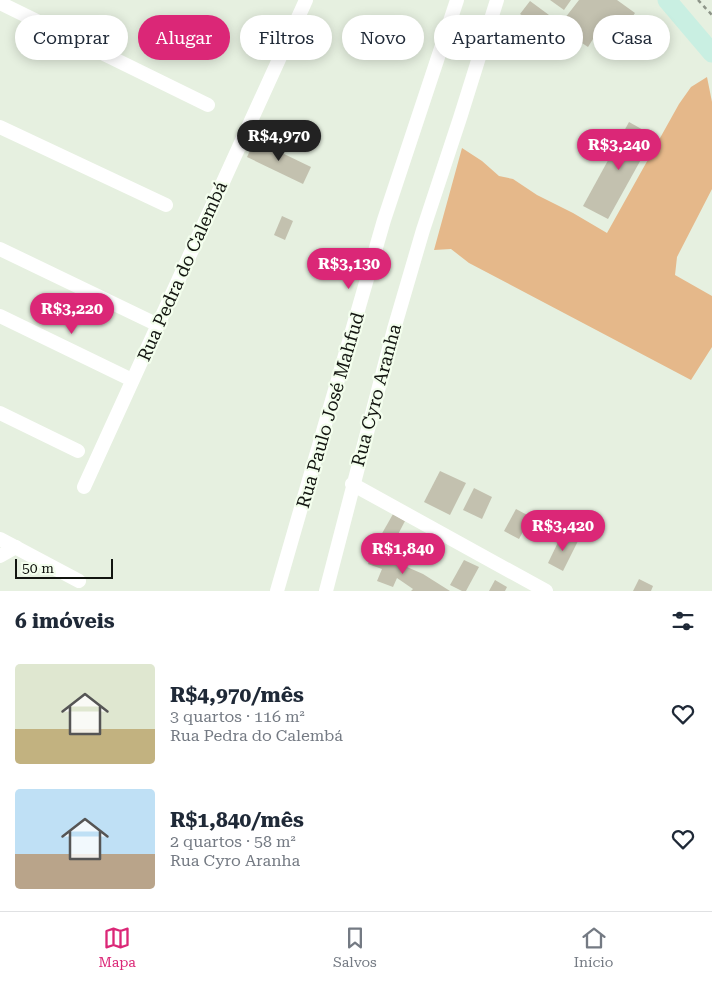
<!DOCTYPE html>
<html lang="pt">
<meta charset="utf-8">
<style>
body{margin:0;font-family:"Roboto Serif",serif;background:#f6f6f7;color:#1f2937;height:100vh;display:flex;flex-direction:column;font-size:19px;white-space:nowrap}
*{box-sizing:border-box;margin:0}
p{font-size:16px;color:#747a83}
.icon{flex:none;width:28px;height:28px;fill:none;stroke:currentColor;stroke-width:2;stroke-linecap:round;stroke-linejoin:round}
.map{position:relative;height:591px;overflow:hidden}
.drawer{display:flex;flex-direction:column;background:#fff;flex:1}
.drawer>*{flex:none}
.top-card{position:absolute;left:15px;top:15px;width:682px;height:45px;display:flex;gap:10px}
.scale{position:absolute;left:15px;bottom:12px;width:98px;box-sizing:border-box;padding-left:5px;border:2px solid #121510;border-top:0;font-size:14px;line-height:18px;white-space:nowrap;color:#121510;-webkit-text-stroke:4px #f3feed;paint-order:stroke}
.price{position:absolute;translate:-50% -42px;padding:0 11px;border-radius:18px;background:#db2777;color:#fff;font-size:16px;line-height:32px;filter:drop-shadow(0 1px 2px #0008)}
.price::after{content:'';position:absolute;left:50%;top:30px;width:15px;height:11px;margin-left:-8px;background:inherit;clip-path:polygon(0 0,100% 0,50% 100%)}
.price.active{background:#222;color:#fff}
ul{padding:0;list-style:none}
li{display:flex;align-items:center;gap:15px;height:125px;padding:0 15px}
li span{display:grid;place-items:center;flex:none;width:140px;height:100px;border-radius:5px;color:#555}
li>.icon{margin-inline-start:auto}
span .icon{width:60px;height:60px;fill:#fffc;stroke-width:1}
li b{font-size:21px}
h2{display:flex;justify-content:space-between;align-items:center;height:60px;padding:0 15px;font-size:21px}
.pill{padding:0 18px;border-radius:22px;background:#fff;box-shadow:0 2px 12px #0003;font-size:18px;line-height:45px}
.pill.active{background:#db2777;color:#fff}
.dock{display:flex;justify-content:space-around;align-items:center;height:70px;border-top:1px solid #e0e1e3;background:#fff;font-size:14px;color:#747a83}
.dock a{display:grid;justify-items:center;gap:2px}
.dock .active{color:#db2777}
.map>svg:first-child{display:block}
.green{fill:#e5b88a}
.building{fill:#c3c1af}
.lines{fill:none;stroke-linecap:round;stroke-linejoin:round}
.path{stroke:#8d9488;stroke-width:2.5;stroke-dasharray:4 4;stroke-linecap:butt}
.street{stroke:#fff;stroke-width:14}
.secondary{stroke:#c9efe2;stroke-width:19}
.labels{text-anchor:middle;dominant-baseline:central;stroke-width:4.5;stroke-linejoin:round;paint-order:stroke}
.street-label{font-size:18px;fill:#121510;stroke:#f3feed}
</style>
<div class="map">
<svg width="712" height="591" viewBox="0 0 712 591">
<rect width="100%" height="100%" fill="#e6f0e0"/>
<polygon class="green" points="707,77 712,102 712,189 677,257 675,275 712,296 712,347 691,380 469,263 451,249 434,250 462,148 482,161 499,176 513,179 537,195 573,213 607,233 679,104 691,87"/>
<g class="building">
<polygon points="550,0 571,0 564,10"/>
<polygon points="579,0 617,0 635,13 614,42 598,31 588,47 558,27"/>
<polygon points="530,1 549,15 522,52 512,44 530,20 520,14"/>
<polygon points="629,122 654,136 608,219 583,206"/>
<polygon points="255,140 311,167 303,184 247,157"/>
<polygon points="282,216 293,221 285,240 274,235"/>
<polygon points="440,471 466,483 450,515 424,502"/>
<polygon points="474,488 492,497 482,519 463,510"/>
<polygon points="516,509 531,517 519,539 504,531"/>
<polygon points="393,514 405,521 393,544 380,537"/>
<polygon points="420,534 434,541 423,563 409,556"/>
<polygon points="562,534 578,541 563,571 548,563"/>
<polygon points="373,552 423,574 450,591 411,591 413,589 397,578 393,587 377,581 382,569 368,564"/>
<polygon points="464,560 479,567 466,591 462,591 450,585"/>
<polygon points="639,579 653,586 651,591 633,591"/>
<polygon points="495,580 507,587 505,591 489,591"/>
</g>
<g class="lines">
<polyline class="path" points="698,0 712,15"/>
<g class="street">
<polyline points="0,3 208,105"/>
<polyline points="0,127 166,205"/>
<polyline points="0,249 158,325"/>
<polyline points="0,316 132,380"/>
<polyline points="0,413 78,451"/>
<polyline points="352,484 546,591"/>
<polyline points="84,487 306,0"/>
<polyline points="0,539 79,581"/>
<polyline points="0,556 16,547"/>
<polyline points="277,591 384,220 457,0"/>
<polyline points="326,591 394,329 423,230 460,118 497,0"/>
</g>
<polyline class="secondary" points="667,0 712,53"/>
</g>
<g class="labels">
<g class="street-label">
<text transform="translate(182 271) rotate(-66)">Rua Pedra do Calembá</text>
<text transform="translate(376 395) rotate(-75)">Rua Cyro Aranha</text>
<text transform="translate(330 410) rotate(-74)">Rua Paulo José Mahfud</text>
</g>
</g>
</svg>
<div class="scale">50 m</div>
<b class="price active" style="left:279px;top:162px">R$4,970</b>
<b class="price" style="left:619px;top:171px">R$3,240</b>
<b class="price" style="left:349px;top:290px">R$3,130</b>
<b class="price" style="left:72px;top:335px">R$3,220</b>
<b class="price" style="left:563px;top:552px">R$3,420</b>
<b class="price" style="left:403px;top:575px">R$1,840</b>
<div class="top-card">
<a class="pill">Comprar</a>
<a class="pill active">Alugar</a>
<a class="pill">Filtros</a>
<a class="pill">Novo</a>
<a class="pill">Apartamento</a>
<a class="pill">Casa</a>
</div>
</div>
<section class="drawer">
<h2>6 imóveis<svg class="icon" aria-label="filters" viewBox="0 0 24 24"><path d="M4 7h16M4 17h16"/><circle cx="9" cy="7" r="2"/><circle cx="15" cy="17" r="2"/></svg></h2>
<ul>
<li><span style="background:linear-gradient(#dfe7d0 65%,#c2b280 0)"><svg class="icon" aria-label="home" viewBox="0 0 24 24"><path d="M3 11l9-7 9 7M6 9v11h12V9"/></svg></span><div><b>R$4,970/mês</b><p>3 quartos · 116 m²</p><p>Rua Pedra do Calembá</p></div><svg class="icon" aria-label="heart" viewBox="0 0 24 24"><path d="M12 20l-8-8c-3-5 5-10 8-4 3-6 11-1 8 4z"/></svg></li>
<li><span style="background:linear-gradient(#bfe0f5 65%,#b9a48a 0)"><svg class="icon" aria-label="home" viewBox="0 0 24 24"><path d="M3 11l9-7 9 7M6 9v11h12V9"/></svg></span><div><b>R$1,840/mês</b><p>2 quartos · 58 m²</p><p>Rua Cyro Aranha</p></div><svg class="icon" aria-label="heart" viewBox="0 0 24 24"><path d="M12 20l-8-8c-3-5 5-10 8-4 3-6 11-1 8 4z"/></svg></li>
</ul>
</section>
<nav class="dock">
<a class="active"><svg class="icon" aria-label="map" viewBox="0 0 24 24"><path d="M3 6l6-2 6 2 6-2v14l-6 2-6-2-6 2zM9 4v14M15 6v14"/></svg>Mapa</a>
<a><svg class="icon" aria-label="saved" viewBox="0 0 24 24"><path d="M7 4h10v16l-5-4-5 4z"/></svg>Salvos</a>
<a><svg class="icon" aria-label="home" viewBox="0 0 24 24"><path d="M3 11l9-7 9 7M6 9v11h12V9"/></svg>Início</a>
</nav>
